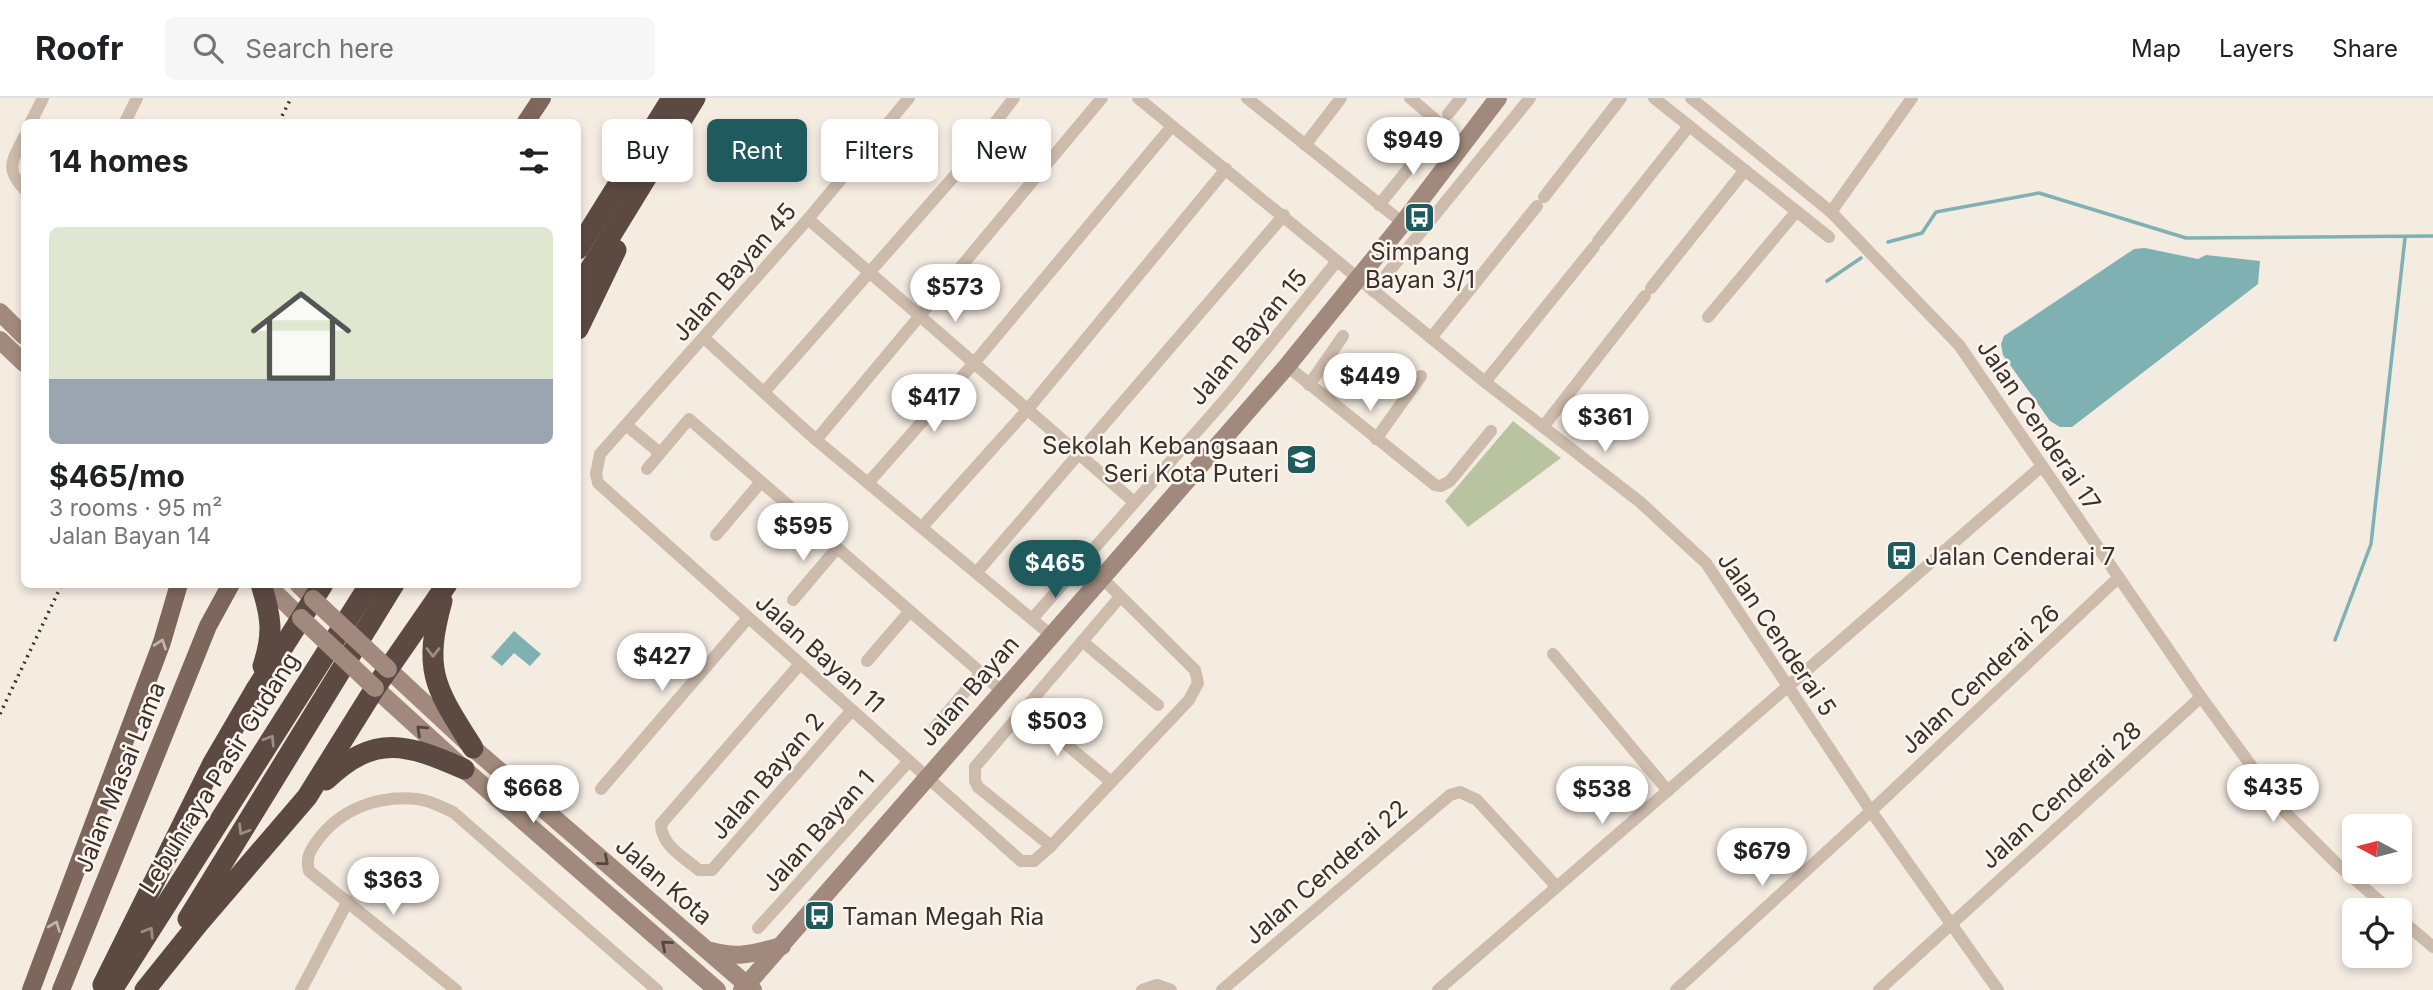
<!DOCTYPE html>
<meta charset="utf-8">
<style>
body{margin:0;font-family:Inter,sans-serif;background:#f6f6f6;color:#202124;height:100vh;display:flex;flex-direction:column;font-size:26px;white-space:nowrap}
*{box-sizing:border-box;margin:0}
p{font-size:23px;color:#757577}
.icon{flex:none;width:38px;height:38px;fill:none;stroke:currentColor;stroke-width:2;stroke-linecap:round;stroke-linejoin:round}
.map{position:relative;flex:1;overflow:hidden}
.sheet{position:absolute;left:21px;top:21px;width:560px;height:469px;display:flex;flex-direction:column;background:#fff;border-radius:10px;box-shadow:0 4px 10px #0003}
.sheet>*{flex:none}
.hud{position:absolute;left:602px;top:21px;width:665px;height:63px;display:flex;gap:14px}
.needle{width:46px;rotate:277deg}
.controls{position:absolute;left:2342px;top:716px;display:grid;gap:14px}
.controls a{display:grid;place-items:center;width:70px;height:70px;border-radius:10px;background:#fff;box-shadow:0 4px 10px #0003;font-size:35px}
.price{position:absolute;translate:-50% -60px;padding:0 16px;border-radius:24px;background:#fff;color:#222;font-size:23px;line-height:46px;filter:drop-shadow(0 2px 4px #0008)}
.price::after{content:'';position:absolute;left:50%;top:42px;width:21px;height:16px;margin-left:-10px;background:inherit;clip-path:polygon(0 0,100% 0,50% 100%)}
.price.on{background:#1f5a5e;color:#fff}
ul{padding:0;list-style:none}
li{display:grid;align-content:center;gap:14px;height:371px;padding:0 28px}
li+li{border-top:2px solid #e0e0e0}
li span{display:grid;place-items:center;height:217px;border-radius:10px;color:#555}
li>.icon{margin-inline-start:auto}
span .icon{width:126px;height:126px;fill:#fffc;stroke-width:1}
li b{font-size:30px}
h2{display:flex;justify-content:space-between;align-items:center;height:84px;padding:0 28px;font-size:30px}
.pill{padding:0 24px;border-radius:10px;background:#fff;box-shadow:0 4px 10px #0003;font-size:24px;line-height:63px}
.pill.on{background:#1f5a5e;color:#fff}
header{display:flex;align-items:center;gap:42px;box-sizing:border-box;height:98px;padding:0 35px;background:#fff;border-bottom:2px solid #e0e0e0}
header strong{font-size:33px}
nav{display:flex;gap:38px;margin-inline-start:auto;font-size:24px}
.search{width:490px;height:63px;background:#f6f6f6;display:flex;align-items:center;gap:18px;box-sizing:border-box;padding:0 24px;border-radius:10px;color:#757577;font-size:26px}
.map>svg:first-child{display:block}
.green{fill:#b8c4a0}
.water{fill:#7fb0b2}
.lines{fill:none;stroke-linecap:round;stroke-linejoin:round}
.stream{stroke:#7fb0b2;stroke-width:3.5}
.street{stroke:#cdbbac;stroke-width:12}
.secondary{stroke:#a18a7d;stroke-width:18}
.primary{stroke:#7d675c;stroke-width:18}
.highway{stroke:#5c4a42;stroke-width:21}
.rail{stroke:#3b302b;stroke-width:3.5;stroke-dasharray:2 5;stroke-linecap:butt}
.secondary-bridge{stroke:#a18a7d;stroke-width:18}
.oneway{stroke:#c2b5ac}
.oneway2{stroke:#9c8e87}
.oneway3{stroke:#544640}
.labels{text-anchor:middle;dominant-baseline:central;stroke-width:5;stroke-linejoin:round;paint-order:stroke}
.poi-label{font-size:24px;fill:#3b302b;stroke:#fbf5ee;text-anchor:start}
.street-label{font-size:24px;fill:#3b302b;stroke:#fbf5ee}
</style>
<header>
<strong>Roofr</strong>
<div class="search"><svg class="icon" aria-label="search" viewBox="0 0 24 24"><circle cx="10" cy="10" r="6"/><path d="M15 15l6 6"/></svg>Search here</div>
<nav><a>Map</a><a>Layers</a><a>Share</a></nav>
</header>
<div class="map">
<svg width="2433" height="892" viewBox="0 0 2433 892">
<rect width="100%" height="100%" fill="#f4ebe1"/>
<polygon class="green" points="1513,323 1561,360 1468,429 1445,403"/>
<g class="water">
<polygon points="2145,150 2198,161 2206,157 2260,163 2258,186 2072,329 2060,329 2050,323 2003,257 2001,246 2004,238 2134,151"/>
<polygon points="514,533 541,556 530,568 514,555 502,568 491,559"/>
</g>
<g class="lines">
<g class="stream">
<polyline points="1888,144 1922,135 1936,114 2039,95 2186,140 2433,138"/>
<polyline points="1827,183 1861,160"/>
<polyline points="2335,542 2371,446 2405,140"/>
</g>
<g class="street">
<polyline points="909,0 808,121 600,356 596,376 598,385 1021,763 1034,763 1051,748 1189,602 1198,585 1195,572 1101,479"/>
<polyline points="1138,0 1485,284 1640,404 1706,465 1871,713 1998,892"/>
<polyline points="1247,0 1403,125"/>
<polyline points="1654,0 1829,139"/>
<polyline points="1691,0 1831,114 1959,247 2201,599 2285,714 2337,766 2390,812"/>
<polyline points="1448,16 1461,0"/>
<polyline points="31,24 43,0"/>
<polyline points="125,24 137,0"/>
<path d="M24,39C13,62 4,70 24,91"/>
<polyline points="1305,47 1341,0"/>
<polyline points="963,66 1014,0"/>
<polyline points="1544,99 1621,0"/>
<polyline points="1379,107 1443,28 1410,0"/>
<polyline points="1831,114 1912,0"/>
<polyline points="808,121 1134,404"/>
<polyline points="1598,143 1689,28"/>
<polyline points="1651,190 1745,72"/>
<polyline points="1373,193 1530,0"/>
<polyline points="1708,219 1796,114"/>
<polyline points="704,240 816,342 1051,537"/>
<polyline points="1431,240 1537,108"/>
<polyline points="1287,268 1435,387 1441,388 1450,383 1491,333"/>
<polyline points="1485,284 1594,149"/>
<polyline points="1309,287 1343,238"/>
<polyline points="764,294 957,75"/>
<polyline points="626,327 660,355"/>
<polyline points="1543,329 1645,198"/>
<polyline points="1376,341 1421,278"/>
<polyline points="816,342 1102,0"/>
<polyline points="647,371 689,321 1002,593"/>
<polyline points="868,385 974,265 1172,28"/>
<polyline points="922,429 1028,311 1226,71"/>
<polyline points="716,437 761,384"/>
<polyline points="977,474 1284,117"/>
<polyline points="793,502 837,450"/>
<polyline points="1032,521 1229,297 1337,163"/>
<polyline points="1082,543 1158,607"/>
<polyline points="1553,556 1668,693"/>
<polyline points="867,563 910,513"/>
<path d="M800,566L661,726C661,747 683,759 699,772H712L852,612"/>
<polyline points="1024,611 1110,683"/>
<polyline points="935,629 981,575"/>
<polyline points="601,691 748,520"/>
<polyline points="1051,748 978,689 975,683 975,669 1120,499"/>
<polyline points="2399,820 2433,849"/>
<polyline points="758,830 909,663"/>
<polyline points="301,892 348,803"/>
<path d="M456,892L309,773C306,760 309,754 317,743C340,711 378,697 417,701C429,702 442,709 453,714L657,892"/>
<polyline points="1142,892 1157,887 1171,892"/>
<polyline points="1222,892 1450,697 1460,694 1477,702 1556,788"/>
<polyline points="1438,892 2042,368"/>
<polyline points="1676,892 1871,713 2118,480"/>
<polyline points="1879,892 2201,599"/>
</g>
<g class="secondary">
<polyline points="0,214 24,238"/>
<polyline points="0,242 24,265"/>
<polyline points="266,486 301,520"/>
<polyline points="298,486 313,501"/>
<polyline points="388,571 473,650 753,892"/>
<polyline points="375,590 464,671 717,892"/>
<path d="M711,853C739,861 754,855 782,848"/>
<polyline points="742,892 1287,268 1403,125 1498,0"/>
</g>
<g class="primary">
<polyline points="526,24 542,0"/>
<polyline points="31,892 162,544 179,486"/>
<polyline points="61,892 208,528 231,486"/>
</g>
<g class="highway">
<polyline points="578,151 672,0"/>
<polyline points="578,191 695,0"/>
<polyline points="578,231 616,152"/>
<path d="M261,486C271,518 274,535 263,568"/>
<path d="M442,503C422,574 436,591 473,650"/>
<path d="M326,682C375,635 407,646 464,671"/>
<polyline points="188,821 394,486"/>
<polyline points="103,887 213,665 255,593 323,486"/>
<polyline points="112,892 370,486"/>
<polyline points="145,892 198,826 307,699 375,590 447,486"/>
</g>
<g class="rail">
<polyline points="279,24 291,0"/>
<polyline points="0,616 62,486"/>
</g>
<g class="secondary-bridge">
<polyline points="313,501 388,571"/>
<polyline points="301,520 375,590"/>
</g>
</g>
<defs><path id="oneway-chevron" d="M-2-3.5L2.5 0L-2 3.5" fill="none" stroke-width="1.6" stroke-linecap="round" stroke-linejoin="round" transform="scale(1.75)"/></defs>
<g class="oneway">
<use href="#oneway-chevron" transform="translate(161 546) rotate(-71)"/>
<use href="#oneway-chevron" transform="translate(55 828) rotate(-69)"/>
</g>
<g class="oneway2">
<use href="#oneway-chevron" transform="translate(433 554) rotate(90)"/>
<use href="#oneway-chevron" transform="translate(270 642) rotate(-58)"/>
<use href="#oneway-chevron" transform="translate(243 732) rotate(122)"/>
<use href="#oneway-chevron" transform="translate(149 834) rotate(-58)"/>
</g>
<g class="oneway3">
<use href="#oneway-chevron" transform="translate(421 632) rotate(-137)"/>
<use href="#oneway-chevron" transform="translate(604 763) rotate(41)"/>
<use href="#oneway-chevron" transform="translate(666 847) rotate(-139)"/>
</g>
<defs>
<symbol id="bus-square" viewBox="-11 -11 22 22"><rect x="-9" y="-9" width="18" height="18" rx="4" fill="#1f5a5e" stroke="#fbf5ee"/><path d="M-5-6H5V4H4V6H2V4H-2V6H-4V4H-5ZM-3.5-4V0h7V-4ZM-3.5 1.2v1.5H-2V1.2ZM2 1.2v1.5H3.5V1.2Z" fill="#fff"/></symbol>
<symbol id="school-square" viewBox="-11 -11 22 22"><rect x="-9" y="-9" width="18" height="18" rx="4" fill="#1f5a5e" stroke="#fbf5ee"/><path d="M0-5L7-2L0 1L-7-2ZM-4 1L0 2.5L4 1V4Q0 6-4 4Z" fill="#fff"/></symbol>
</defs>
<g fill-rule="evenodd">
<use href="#bus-square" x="1402" y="102" width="35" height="35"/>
<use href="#school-square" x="1284" y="344" width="35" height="35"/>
<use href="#bus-square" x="1884" y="440" width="35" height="35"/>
<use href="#bus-square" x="802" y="800" width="35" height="35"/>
</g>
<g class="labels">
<g class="poi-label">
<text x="1420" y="153" text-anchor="middle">Simpang<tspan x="1420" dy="28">Bayan 3/1</tspan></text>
<text x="1279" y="347" text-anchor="end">Sekolah Kebangsaan<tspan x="1279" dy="28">Seri Kota Puteri</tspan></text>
<text x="1925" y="458">Jalan Cenderai 7</text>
<text x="842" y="818">Taman Megah Ria</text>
</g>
<g class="street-label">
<text transform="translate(734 174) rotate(-49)">Jalan Bayan 45</text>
<text transform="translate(1248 239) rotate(-50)">Jalan Bayan 15</text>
<text transform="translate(2039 327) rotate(56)">Jalan Cenderai 17</text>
<text transform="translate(1777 536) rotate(56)">Jalan Cenderai 5</text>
<text transform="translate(820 555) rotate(42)">Jalan Bayan 11</text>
<text transform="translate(1980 581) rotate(-43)">Jalan Cenderai 26</text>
<text transform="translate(969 593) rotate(-49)">Jalan Bayan</text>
<text transform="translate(219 675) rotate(-58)">Lebuhraya Pasir Gudang</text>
<text transform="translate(767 678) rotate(-49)">Jalan Bayan 2</text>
<text transform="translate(120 679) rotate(-68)">Jalan Masai Lama</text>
<text transform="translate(2061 697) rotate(-42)">Jalan Cenderai 28</text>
<text transform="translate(818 733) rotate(-48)">Jalan Bayan 1</text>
<text transform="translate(1326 774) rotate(-41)">Jalan Cenderai 22</text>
<text transform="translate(664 783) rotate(41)">Jalan Kota</text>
</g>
</g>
</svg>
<div class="controls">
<a><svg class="needle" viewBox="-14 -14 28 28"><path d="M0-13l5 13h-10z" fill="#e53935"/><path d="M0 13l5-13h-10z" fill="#757577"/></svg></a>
<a><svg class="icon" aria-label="locate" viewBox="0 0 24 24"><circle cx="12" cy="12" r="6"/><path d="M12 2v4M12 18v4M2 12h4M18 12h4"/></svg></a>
</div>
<b class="price" style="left:1413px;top:79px">$949</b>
<b class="price" style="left:955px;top:226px">$573</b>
<b class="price" style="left:1370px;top:315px">$449</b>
<b class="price" style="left:934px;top:336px">$417</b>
<b class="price" style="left:1605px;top:356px">$361</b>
<b class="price" style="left:803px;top:465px">$595</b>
<b class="price on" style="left:1055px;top:502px">$465</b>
<b class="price" style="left:662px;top:595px">$427</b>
<b class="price" style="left:1057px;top:660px">$503</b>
<b class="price" style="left:2273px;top:726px">$435</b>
<b class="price" style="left:533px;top:727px">$668</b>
<b class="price" style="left:1602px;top:728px">$538</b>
<b class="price" style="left:1762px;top:790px">$679</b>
<b class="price" style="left:393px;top:819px">$363</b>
<div class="hud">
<a class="pill">Buy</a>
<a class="pill on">Rent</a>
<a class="pill">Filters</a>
<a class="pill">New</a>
</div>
<section class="sheet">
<h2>14 homes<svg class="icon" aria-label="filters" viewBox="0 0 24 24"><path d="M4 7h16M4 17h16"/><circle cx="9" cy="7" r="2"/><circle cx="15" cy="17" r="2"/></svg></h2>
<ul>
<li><span style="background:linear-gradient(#dfe7d0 70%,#9aa5b1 0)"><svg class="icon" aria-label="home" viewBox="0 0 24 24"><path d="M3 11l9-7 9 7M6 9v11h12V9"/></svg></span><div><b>$465/mo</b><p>3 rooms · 95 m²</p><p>Jalan Bayan 14</p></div></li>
</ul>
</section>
</div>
